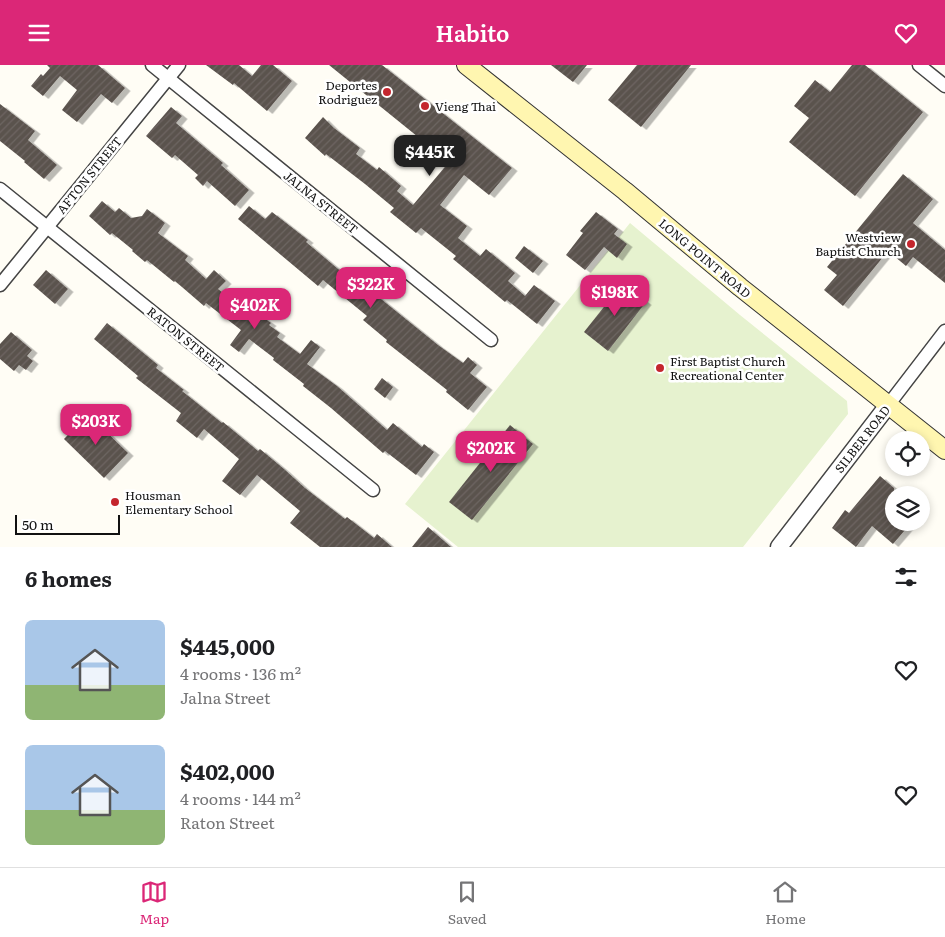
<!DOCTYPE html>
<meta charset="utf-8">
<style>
body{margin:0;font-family:Literata,serif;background:#f2f2f2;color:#202124;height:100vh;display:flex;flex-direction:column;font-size:19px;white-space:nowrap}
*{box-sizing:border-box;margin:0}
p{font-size:16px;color:#757577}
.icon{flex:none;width:28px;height:28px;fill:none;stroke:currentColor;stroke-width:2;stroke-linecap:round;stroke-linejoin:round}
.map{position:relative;height:482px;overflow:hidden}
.side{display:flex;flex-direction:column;background:#fff;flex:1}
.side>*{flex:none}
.controls{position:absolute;left:885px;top:366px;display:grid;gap:10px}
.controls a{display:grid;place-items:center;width:45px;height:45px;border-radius:50%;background:#fff;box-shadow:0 2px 8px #0003;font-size:25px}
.scale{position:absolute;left:15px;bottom:12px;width:105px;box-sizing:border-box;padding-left:5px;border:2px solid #111;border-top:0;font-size:14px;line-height:18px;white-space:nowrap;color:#111;-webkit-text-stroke:4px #fff;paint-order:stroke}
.price{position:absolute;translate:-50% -42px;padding:0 11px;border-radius:10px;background:#db2777;color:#fff;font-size:16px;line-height:32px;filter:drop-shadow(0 1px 2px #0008)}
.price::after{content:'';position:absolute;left:50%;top:30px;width:15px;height:11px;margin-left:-8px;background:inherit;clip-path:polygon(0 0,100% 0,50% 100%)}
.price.selected{background:#222;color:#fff}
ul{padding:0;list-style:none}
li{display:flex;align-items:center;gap:15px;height:125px;padding:0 25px}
li span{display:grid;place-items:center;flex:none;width:140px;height:100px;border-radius:8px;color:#555}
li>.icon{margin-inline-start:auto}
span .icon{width:60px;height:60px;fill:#fffc;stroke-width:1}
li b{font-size:21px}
h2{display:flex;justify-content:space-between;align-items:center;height:60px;padding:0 25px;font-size:21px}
header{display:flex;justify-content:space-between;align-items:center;height:65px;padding:0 25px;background:#db2777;color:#fff;font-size:22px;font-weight:600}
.dock{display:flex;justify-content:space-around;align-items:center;height:70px;border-top:1px solid #e0e0e0;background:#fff;font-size:14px;color:#757577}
.dock a{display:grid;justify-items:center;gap:2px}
.dock .selected{color:#db2777}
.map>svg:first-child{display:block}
.pitch{fill:#e6f2cf}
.building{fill:url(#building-hatch);filter:url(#shadow)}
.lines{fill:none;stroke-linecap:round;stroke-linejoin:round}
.minor-casing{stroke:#444;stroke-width:15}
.tertiary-casing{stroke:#444;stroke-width:19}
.secondary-casing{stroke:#333;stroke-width:20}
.minor{stroke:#fff;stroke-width:12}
.tertiary{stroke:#fff;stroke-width:16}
.secondary{stroke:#fff6b0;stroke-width:18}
.poi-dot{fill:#c4262e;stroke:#fff;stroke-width:2}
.labels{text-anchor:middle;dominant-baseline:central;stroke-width:5;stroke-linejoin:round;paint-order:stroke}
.poi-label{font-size:12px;fill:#111;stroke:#fff;text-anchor:start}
.street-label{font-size:12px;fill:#111;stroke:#fff}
</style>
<header><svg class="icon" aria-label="menu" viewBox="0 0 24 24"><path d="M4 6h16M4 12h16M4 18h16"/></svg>Habito<svg class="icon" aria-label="heart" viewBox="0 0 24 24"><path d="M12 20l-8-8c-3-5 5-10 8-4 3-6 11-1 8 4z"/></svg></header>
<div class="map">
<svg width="945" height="482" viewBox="0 0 945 482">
<defs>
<pattern id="building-hatch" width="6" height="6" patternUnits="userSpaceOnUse" patternTransform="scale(1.25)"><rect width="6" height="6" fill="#5a524d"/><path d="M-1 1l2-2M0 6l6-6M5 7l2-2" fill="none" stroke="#6d6662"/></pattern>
<filter id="shadow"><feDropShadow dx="5.5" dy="3" stdDeviation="0" flood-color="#0004"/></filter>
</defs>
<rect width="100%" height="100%" fill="#fffdf5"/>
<polygon class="pitch" points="630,158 740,250 847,336 848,349 743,482 458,482 405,439"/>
<g class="building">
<polygon points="47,0 98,0 125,23 112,38 101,29 77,57 62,45 77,25 60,11 43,31 31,21 41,9 43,11 50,3"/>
<polygon points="206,0 239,0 252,11 261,0 273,0 292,16 267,46 234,18 233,20"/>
<polygon points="329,0 382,0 512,103 489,130 464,110 440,140 467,161 458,173 480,191 486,184 515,208 508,216 525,231 534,220 555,236 537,259 507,235 505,237 453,194 456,191 421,163 416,168 390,147 394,143 365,119 326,89 325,91 305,73 323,52 334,63 360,83 356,89 377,105 379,102 401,121 397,126 413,140 449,97"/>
<polygon points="551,0 587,0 573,17"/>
<polygon points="637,0 691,0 641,62 608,35"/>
<polygon points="852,0 865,0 923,47 855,131 789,77 809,53 794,41 815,15 830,27"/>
<polygon points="0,39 35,66 28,75 57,100 44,114 24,97 25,96 0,76"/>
<polygon points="171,42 182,51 176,58 223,98 221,100 249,125 235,141 207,116 203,121 195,113 198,110 175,90 172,93 146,71"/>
<polygon points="903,109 933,134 913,158 945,185 945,218 913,192 906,201 888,186 843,241 824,225 837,210 827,202"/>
<polygon points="102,136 115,147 119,143 131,153 142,151 147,144 165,158 158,168 188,191 185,195 206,214 214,205 226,216 218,224 257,254 260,250 271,258 269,260 280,268 277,272 300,289 311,275 320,282 307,299 337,321 387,365 393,358 422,382 424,379 434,387 416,410 385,386 383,388 331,343 303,321 304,319 273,295 274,293 249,274 239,287 230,280 241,265 206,238 204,241 175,216 174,217 147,195 145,197 132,186 133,185 112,168 110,170 89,151"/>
<polygon points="249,141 265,154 272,147 308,175 306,177 344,209 375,231 376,230 438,280 463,298 468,292 477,300 470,308 487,322 468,345 446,327 447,325 386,277 387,275 363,255 367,251 323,215 318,221 238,154"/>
<polygon points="596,147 618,164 614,169 627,179 617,193 604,182 585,205 566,190 583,168 580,166"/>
<polygon points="524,181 543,196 533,208 515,193"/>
<polygon points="46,205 68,224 55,239 33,220"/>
<polygon points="623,218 646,237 608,286 584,267"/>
<polygon points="107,258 158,300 156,303 184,325 182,326 222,358 223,357 258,386 260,384 284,404 305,423 345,454 347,452 374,473 377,469 392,482 320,482 290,458 300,446 257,410 240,430 222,416 239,394 204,364 197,373 176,356 181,348 136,313 138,311 94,274"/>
<polygon points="11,267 32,285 27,291 33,296 26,305 19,300 14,306 0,294 0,279"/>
<polygon points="382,313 393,322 385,333 374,324"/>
<polygon points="88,349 128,388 104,413 64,374"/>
<polygon points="510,360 533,379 472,455 449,437"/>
<polygon points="880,411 894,423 894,458 911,458 893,479 872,461 856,482 832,463 845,445 849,448"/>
<polygon points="428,462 451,482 412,482"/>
</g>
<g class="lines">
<defs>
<g id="minor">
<polyline points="152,0 491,275"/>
<polyline points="919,0 945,21"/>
<polyline points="0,124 373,425"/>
<polyline points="0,220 179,0"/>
<polyline points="889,339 945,266"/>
</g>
<polyline id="tertiary" points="779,482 889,339"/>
<polyline id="secondary" points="466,0 625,126 740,222 945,385"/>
</defs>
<use href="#minor" class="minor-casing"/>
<use href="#tertiary" class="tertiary-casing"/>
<use href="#secondary" class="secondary-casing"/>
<use href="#minor" class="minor"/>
<use href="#tertiary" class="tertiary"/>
<use href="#secondary" class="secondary"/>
</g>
<g class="poi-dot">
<circle cx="387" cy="27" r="5"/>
<circle cx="425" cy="41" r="5"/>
<circle cx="911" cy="179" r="5"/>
<circle cx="660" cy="303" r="5"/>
<circle cx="115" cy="437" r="5"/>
</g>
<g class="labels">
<g class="poi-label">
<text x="377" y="20" text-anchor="end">Deportes<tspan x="377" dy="14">Rodriguez</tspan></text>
<text x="435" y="41">Vieng Thai</text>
<text x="901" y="172" text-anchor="end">Westview<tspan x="901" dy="14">Baptist Church</tspan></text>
<text x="670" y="296">First Baptist Church<tspan x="670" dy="14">Recreational Center</tspan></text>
<text x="125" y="430">Housman<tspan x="125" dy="14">Elementary School</tspan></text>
</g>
<g class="street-label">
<text transform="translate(89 110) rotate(-51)">AFTON STREET</text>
<text transform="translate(321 137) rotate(39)">JALNA STREET</text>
<text transform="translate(705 193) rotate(40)">LONG POINT ROAD</text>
<text transform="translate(186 274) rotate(39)">RATON STREET</text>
<text transform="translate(862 374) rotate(-52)">SILBER ROAD</text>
</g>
</g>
</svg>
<div class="controls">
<a><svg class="icon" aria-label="locate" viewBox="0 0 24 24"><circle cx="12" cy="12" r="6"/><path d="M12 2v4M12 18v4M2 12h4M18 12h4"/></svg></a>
<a><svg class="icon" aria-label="layers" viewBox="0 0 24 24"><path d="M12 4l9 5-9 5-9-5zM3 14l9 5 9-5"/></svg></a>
</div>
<div class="scale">50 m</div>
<b class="price selected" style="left:430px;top:112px">$445K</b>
<b class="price" style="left:371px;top:244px">$322K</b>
<b class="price" style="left:615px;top:252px">$198K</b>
<b class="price" style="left:255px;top:265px">$402K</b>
<b class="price" style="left:96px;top:381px">$203K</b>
<b class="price" style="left:491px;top:408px">$202K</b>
</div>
<section class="side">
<h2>6 homes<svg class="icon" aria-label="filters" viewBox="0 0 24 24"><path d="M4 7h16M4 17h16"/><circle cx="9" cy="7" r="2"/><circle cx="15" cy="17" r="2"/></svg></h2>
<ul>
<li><span style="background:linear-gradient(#a9c7e8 65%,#8fb573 0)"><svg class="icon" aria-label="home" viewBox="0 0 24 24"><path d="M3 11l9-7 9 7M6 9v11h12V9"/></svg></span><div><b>$445,000</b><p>4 rooms · 136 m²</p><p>Jalna Street</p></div><svg class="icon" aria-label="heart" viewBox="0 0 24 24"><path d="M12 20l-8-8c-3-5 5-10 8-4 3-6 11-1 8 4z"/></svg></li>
<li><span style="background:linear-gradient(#a9c7e8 65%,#8fb573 0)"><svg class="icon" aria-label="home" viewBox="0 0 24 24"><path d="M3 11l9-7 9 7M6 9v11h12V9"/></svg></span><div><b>$402,000</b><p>4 rooms · 144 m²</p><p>Raton Street</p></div><svg class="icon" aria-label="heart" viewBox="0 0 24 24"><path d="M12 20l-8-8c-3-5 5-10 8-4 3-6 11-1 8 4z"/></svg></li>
</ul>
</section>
<nav class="dock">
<a class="selected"><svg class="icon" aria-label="map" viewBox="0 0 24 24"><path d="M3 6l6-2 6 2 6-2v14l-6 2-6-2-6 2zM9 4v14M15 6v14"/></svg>Map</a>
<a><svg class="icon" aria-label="saved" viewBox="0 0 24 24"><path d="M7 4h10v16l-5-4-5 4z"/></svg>Saved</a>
<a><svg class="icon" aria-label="home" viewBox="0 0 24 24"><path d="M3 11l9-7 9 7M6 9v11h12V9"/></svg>Home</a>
</nav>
